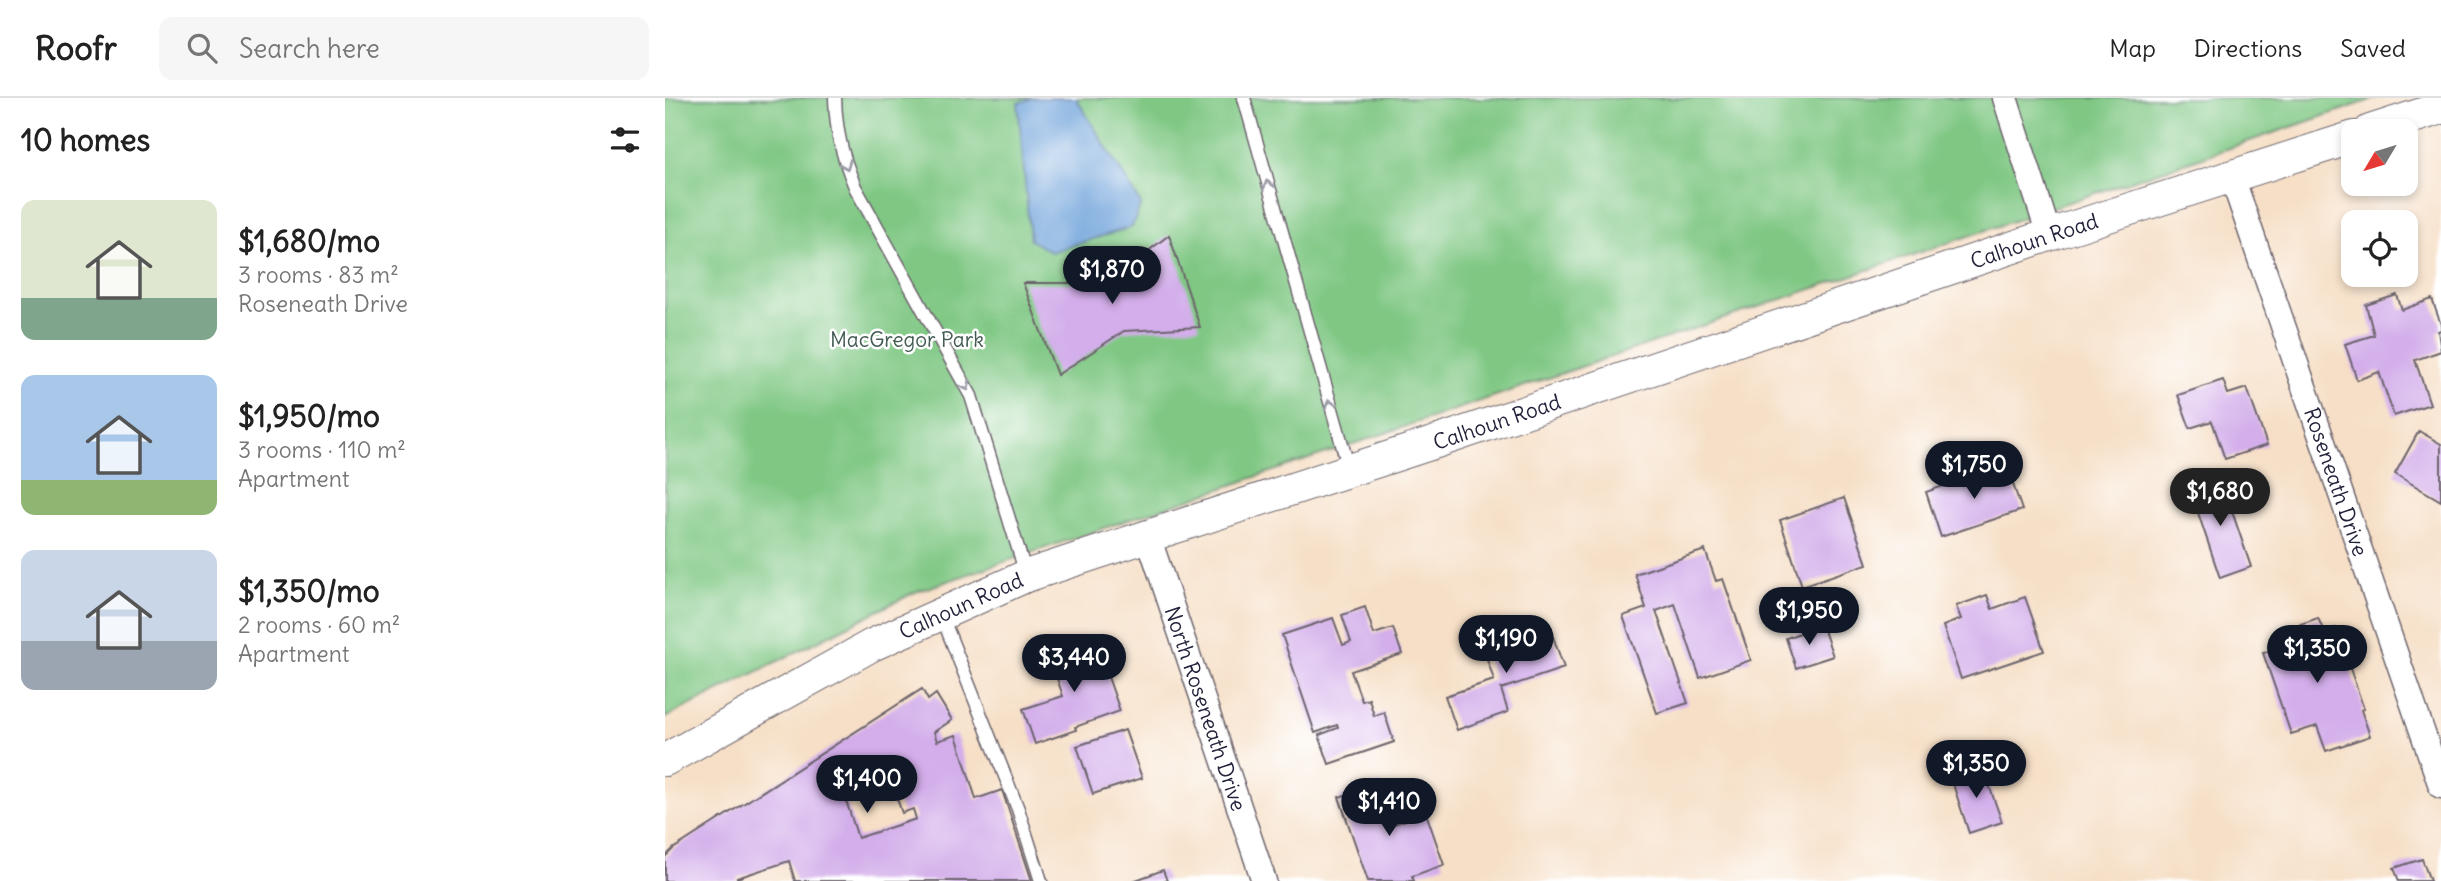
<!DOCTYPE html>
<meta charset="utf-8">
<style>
body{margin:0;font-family:Delius,sans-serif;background:#f6f6f6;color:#222;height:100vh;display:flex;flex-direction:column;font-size:26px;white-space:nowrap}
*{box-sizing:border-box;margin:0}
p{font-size:23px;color:#767676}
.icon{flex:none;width:38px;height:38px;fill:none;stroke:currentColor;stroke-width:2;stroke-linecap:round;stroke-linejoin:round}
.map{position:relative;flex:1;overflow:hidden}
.details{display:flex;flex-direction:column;background:#fff;width:665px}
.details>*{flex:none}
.needle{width:46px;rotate:232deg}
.tools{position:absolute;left:1676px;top:21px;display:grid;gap:14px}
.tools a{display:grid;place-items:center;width:77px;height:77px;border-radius:14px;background:#fff;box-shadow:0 4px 10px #0003;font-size:35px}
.price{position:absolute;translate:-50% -60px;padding:0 16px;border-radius:24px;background:#111827;color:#fff;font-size:23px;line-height:46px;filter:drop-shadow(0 2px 4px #0008)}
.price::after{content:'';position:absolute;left:50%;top:42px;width:21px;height:16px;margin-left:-10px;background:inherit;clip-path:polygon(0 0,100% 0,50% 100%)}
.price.on{background:#222;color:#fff}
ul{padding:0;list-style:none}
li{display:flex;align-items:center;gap:21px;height:175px;padding:0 21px}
li span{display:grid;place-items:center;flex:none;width:196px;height:140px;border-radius:14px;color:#555}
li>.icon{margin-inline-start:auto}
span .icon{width:84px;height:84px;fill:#fffc;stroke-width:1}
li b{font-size:30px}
h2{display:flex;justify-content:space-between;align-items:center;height:84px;padding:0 21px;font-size:30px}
header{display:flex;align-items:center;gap:42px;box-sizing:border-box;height:98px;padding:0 35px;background:#fff;border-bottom:2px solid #e0e0e0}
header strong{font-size:33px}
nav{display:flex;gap:38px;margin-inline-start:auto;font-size:24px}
.search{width:490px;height:63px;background:#f6f6f6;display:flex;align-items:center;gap:18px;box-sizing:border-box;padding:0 24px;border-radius:14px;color:#767676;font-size:26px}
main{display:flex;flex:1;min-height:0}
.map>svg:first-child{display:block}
.green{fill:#7fc783;stroke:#50745f;stroke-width:2}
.water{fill:#6da1d9;stroke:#48628a;stroke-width:2}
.building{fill:#d3aeea;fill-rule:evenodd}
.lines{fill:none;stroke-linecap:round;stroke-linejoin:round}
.service-casing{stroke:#6c646c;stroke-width:15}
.minor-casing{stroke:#6c646c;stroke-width:27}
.tertiary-casing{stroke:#6c646c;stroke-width:34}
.service{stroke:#fff;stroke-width:12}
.minor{stroke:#fff;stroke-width:24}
.tertiary{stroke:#fff;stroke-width:32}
.oneway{stroke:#9c9ca7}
.labels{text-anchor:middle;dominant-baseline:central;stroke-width:5;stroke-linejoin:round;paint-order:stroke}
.street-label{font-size:21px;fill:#22223b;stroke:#fff}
.park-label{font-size:21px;fill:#435c54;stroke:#fff}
</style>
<header>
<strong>Roofr</strong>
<div class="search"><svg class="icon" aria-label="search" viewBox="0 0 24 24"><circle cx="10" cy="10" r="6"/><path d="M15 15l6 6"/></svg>Search here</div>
<nav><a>Map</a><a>Directions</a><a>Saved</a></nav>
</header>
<main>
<section class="details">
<h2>10 homes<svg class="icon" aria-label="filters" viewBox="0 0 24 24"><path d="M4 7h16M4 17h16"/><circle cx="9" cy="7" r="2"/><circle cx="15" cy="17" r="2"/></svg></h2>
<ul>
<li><span style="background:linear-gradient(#dfe7d0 70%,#7fa58c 0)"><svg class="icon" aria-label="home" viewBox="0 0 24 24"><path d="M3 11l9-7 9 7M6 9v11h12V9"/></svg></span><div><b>$1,680/mo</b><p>3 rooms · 83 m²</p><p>Roseneath Drive</p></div></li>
<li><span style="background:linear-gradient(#a9c7e8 75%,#8fb573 0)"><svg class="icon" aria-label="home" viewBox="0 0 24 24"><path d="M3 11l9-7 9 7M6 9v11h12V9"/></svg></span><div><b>$1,950/mo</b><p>3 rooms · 110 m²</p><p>Apartment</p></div></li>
<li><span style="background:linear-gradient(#c9d6e8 65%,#9aa5b1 0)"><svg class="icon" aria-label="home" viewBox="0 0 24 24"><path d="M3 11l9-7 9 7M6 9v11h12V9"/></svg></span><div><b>$1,350/mo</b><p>2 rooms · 60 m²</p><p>Apartment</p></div></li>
</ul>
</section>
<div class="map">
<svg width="1776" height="783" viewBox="0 0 1776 783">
<rect width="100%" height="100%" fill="#fff"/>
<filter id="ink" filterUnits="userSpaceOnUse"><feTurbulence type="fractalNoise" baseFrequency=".0143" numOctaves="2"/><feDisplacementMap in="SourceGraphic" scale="14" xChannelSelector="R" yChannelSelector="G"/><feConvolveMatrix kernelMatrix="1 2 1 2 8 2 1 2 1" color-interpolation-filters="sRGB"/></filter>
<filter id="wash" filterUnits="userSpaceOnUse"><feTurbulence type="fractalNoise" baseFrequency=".00686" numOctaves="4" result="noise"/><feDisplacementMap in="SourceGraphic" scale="28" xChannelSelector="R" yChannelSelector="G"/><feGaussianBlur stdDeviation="1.57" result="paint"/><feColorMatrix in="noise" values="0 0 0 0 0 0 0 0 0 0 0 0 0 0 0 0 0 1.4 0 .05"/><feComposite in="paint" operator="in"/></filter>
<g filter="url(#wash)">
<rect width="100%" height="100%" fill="#f6dfc6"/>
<polygon class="green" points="0,0 1712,0 250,494 0,620"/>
<polygon class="water" points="368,0 411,0 476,106 467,129 386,154 365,142 353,5"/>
<g id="blocks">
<g class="building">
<polygon points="504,137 535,229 459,233 392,277 358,185 442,185"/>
<polygon points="1732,197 1737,212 1767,201 1776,227 1776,232 1773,233 1776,253 1750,262 1765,306 1729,318 1714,274 1692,282 1680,246 1709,237 1701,207"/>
<polygon points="1558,282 1563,296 1582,290 1602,347 1560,361 1547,323 1525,330 1513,297"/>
<polygon points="1754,333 1776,346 1776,403 1730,376"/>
<polygon points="1341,366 1357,412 1276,439 1261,394"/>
<polygon points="1556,381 1586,469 1555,480 1525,391"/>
<polygon points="1179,400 1202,466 1137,488 1115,422"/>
<polygon points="1040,452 1051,483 1058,481 1086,562 1035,580 1010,506 991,513 1023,605 992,615 958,518 981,510 970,476"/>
<polygon points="1322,497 1327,511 1360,499 1379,553 1296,581 1278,528 1296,521 1291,508"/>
<polygon points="700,509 709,536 728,530 737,556 686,573 697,603 704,601 709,618 719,614 729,644 664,666 654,637 673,630 672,627 650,635 617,537 668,520 678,547 686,544 677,517"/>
<polygon points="1653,520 1659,534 1671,530 1699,611 1696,612 1705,638 1661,653 1652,628 1626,636 1598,555 1623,547 1618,532"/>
<polygon points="884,527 899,570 836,591 843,614 792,632 780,598 829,582 818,549"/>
<polygon points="1157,527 1168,558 1131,570 1121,540"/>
<polygon points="430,542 455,613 410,629 411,632 370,646 358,611 398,598 384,557"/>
<path d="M257,591L263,602L271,596L287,622L269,634L272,643L291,637L311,701L337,692L367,783H130L124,763L72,780L73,783H0V759L8,751ZM232,664L236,676L225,680L237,715L248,711L251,721L193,740L179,696Z"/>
<polygon points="460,632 477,680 428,696 412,648"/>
<polygon points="1318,670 1337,724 1304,735 1286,680"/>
<polygon points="715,685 729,726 761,715 779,767 747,778 749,783 703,783 674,699"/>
<polygon points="1757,761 1765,783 1734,783 1729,770"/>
<polygon points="498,772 502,783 468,783"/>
</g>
</g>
</g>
<g filter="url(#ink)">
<use href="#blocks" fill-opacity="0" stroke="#6c646c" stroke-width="2"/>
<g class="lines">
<defs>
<g id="service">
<path d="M170,0C171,35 177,57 190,89L306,298L361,476"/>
<polyline points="579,0 684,371"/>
<polyline points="276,516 353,711 376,783"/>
</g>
<g id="minor">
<polyline points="1340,0 1384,137"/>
<path id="s1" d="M1567,79L1776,688"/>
<path id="s2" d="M483,438L599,783"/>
</g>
<g id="tertiary">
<polyline points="1705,33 1776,10"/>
<path id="s3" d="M0,662L207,547L361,478L774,343L1384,137L1689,39"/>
</g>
</defs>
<use href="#service" class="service-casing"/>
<use href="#minor" class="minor-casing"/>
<use href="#tertiary" class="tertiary-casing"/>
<use href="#service" class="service"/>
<use href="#minor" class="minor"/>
<use href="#tertiary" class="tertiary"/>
</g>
<defs><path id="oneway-chevron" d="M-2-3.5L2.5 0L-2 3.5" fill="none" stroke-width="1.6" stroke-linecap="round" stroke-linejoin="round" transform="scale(1.75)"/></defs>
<g class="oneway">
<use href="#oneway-chevron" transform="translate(181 67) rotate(68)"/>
<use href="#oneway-chevron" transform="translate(603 87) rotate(-106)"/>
<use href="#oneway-chevron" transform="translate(301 288) rotate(62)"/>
<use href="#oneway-chevron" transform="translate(665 306) rotate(-107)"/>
</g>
</g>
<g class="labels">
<g class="street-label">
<text stroke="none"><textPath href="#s3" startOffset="1468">Calhoun Road</textPath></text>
<text stroke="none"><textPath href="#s3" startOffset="901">Calhoun Road</textPath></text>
<text stroke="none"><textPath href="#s1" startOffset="322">Roseneath Drive</textPath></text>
<text stroke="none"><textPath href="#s3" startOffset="334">Calhoun Road</textPath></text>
<text stroke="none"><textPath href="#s2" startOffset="182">North Roseneath Drive</textPath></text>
</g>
<g class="park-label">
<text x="242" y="241">MacGregor Park</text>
</g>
</g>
</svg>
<div class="tools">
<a><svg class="needle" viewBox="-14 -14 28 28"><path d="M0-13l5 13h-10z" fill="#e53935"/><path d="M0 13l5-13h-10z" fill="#767676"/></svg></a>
<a><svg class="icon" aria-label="locate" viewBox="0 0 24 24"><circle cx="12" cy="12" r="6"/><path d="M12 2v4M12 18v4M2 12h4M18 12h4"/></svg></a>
</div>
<b class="price" style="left:447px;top:208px">$1,870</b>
<b class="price" style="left:1309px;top:403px">$1,750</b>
<b class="price on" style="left:1555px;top:430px">$1,680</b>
<b class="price" style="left:1144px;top:549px">$1,950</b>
<b class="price" style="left:841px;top:577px">$1,190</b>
<b class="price" style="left:1652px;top:587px">$1,350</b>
<b class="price" style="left:409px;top:596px">$3,440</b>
<b class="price" style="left:1311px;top:702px">$1,350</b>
<b class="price" style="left:202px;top:717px">$1,400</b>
<b class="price" style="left:724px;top:740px">$1,410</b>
</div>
</main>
